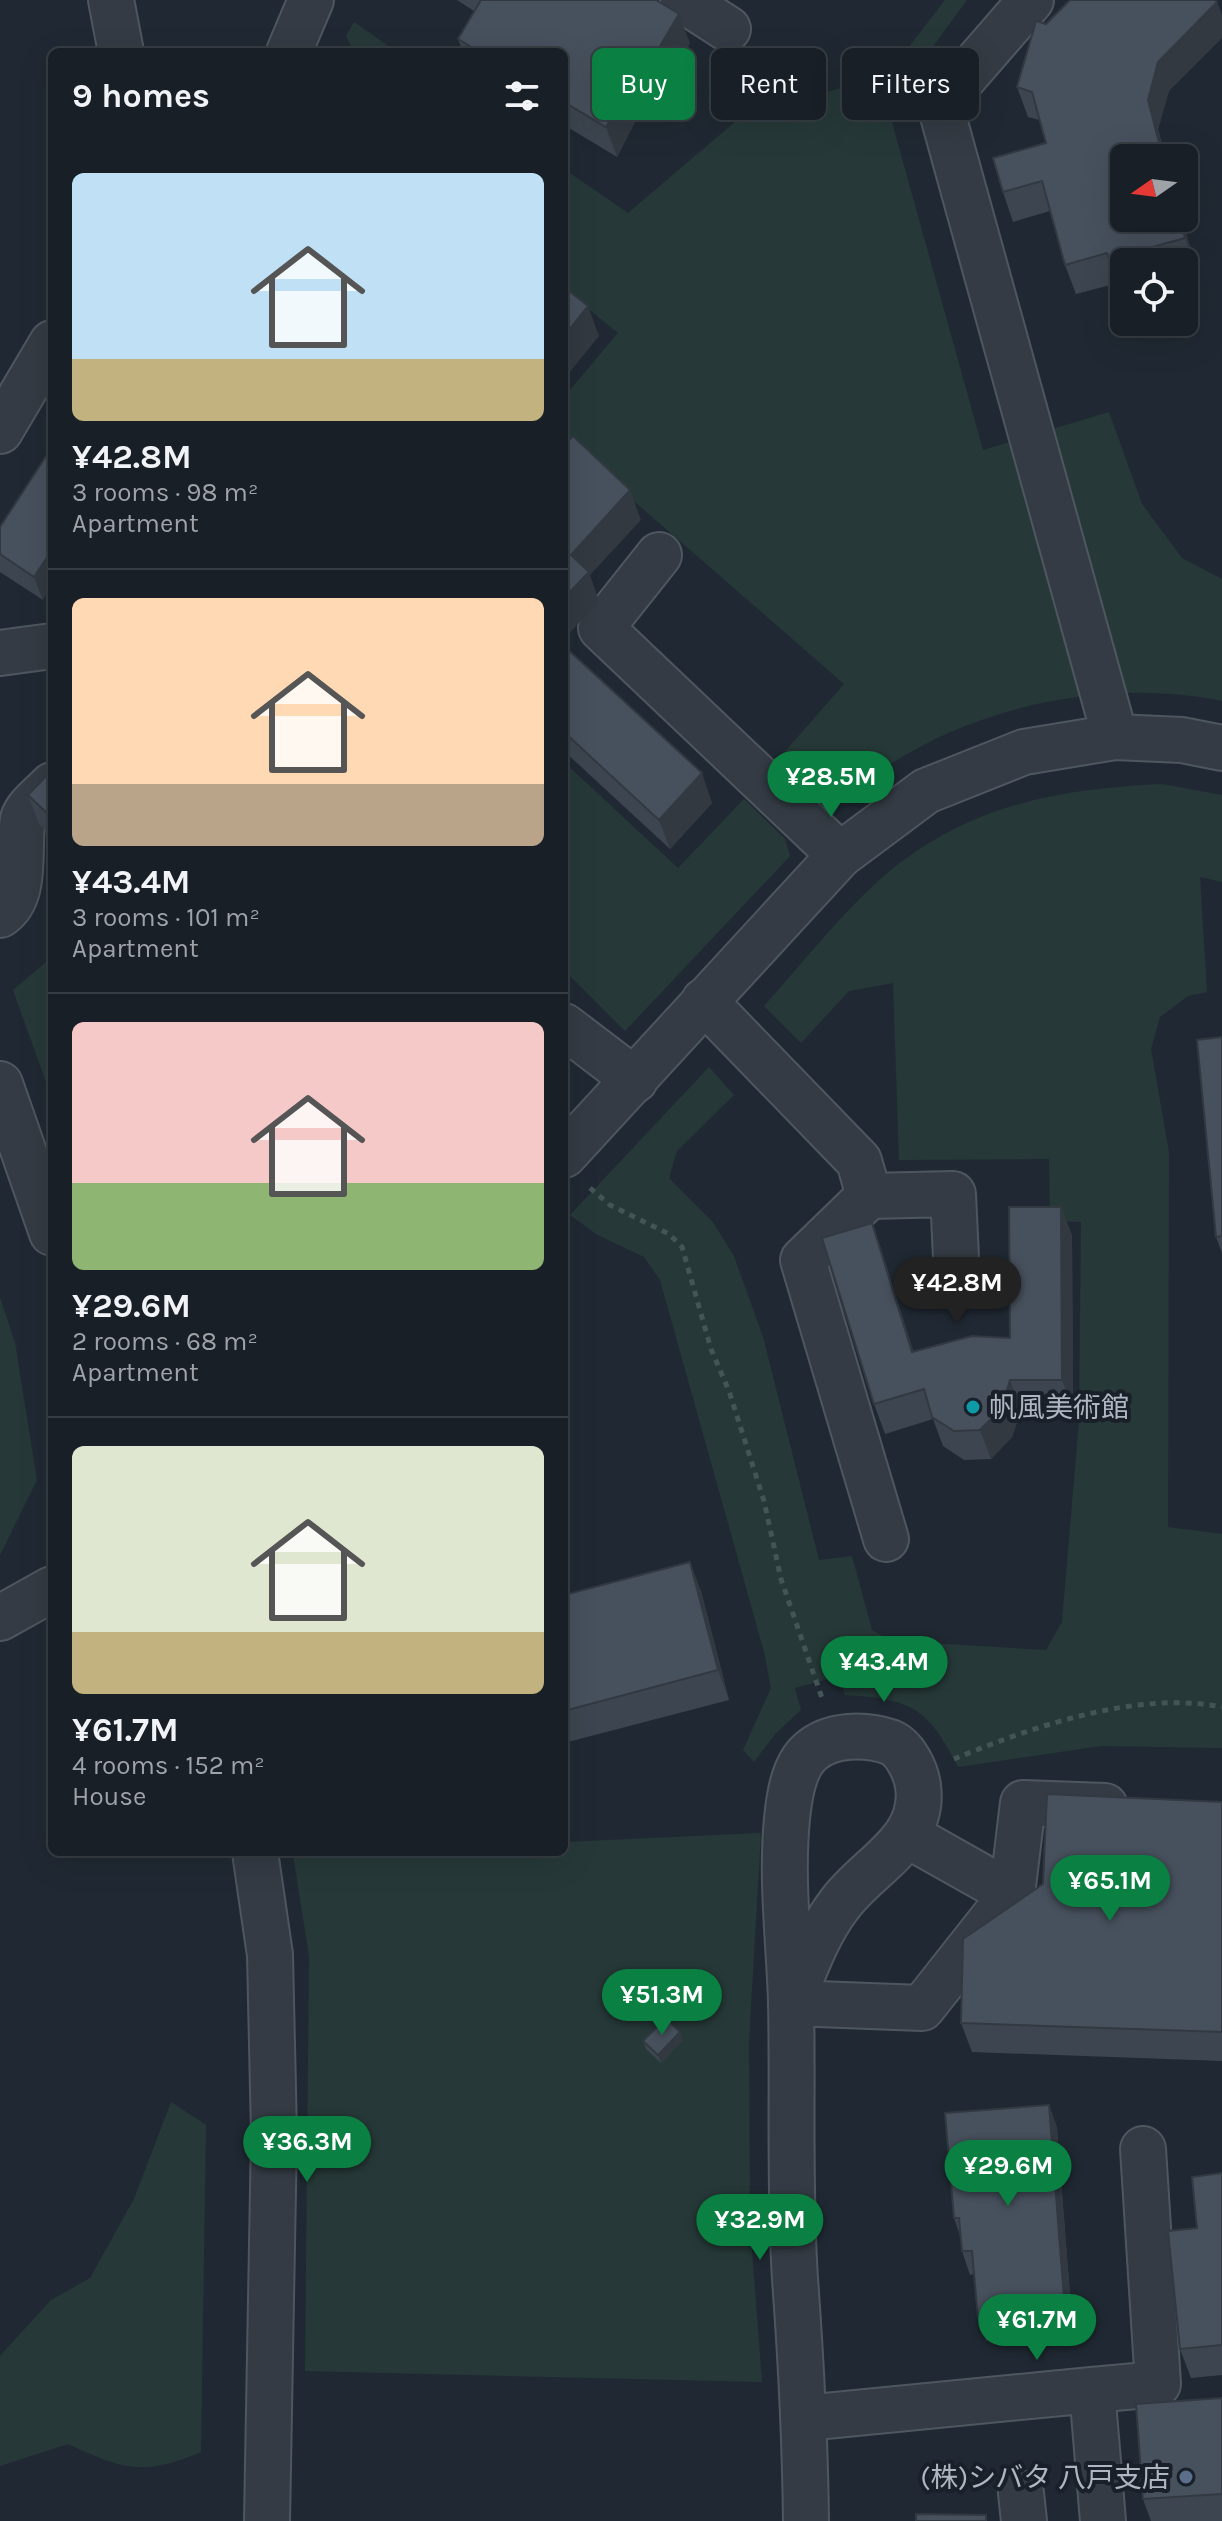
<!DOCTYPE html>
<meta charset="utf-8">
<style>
body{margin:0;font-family:Karla,"Noto Sans JP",sans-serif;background:#252c32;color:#f1f3f6;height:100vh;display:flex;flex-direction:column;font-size:30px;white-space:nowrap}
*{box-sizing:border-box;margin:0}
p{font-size:26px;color:#9fa2a7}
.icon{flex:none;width:44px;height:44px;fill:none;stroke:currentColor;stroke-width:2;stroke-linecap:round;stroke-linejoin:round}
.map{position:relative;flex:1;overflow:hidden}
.details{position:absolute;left:48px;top:48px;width:520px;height:1808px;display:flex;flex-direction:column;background:#181f26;border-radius:12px;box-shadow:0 8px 32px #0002,0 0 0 2px #363d43}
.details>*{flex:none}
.hud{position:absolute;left:592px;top:48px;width:510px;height:72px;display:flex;gap:16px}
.needle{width:52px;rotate:256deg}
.tools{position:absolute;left:1110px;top:144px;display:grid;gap:16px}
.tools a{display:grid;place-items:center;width:88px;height:88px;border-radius:12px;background:#181f26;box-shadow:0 8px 32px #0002,0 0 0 2px #363d43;font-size:40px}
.price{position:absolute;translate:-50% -68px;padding:0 18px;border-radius:28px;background:#0b8043;color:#fff;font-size:26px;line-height:52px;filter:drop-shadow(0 2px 4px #0008)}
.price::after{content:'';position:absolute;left:50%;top:48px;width:24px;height:18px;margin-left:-12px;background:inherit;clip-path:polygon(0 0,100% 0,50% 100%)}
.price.selected{background:#222;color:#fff}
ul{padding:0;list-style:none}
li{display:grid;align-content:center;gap:16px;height:424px;padding:0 24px}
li+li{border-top:2px solid #363d43}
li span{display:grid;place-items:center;height:248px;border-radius:12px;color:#555}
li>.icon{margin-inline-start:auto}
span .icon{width:144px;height:144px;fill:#fffc;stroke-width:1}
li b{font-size:34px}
h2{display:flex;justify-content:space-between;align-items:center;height:96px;padding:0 24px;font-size:34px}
.tag{padding:0 28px;border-radius:12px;background:#181f26;box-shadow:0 8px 32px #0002,0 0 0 2px #363d43;font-size:28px;line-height:72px}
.tag.selected{background:#0b8043;color:#fff}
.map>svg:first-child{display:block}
.green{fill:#263938}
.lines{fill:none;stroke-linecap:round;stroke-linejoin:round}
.minor-casing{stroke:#4e565f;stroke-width:48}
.path{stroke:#445556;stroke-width:5;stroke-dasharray:6 6;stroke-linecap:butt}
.minor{stroke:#343b44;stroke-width:44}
.wall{fill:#3d4650}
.shaded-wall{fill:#323941}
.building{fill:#47515d;stroke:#323941;stroke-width:2}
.culture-dot{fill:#0f9aa8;stroke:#192029;stroke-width:3}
.service-dot{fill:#5c6f8a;stroke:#192029;stroke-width:3}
.labels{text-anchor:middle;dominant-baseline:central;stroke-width:8;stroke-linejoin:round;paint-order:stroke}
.poi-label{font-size:28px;fill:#adb6c1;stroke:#192029;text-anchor:start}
</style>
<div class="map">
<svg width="1222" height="2521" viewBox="0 0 1222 2521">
<rect width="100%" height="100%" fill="#202933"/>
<g class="green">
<path d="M945,0H967L888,108L983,450L1109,412L1142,504L1182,558L1222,579V701C1090,674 929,715 833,810L782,755L844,684L581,455L564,473V397L618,333L564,289V169L628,213L742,116L887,75Z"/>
<polygon points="354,22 397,52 354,52 346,36"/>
<polygon points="564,762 678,868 744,799 785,839 790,856 625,1031 564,970"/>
<path d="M1162,784L1222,795V882L1200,877L1207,992L1188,996L1160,1017L1151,1049L1169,1152L1168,1527L1222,1534V1748L1101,1746L958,1767C928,1707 911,1699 845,1695L839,1676L795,1688L801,1710L776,1733L754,1762L743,1750L771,1688L764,1652L660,1280L644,1257L596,1234L570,1215L709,1067L734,1095L677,1151L669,1178L712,1221L734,1256L763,1337L819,1560L852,1556L872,1630L892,1641L1046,1650L1062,1622L1079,1421L1081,1222L1050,1221L1049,1159L899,1160L893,983L849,991L801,1043L764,1006C800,966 835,921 875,884C960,807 1052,789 1162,784Z"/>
<polygon points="52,957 52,1099 13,990"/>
<polygon points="0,1297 15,1343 37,1480 0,1555"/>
<polygon points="761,1833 749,2041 750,2224 762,2382 305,2371 309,1956 293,1855 564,1852 564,1842"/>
<path d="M171,2102L206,2125L201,2452C142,2477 123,2469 68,2444L0,2466V2356L51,2300L90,2278L134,2199Z"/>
</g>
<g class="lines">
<defs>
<g id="minor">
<polyline points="111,0 121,52"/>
<polyline points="683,0 728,29"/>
<polyline points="1031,0 940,105 1115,737"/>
<polyline points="289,52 311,0"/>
<polyline points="0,431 52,343"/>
<polyline points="659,555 601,628 840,855"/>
<polyline points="0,653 52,646"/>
<path d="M0,915C29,896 17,847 23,819C26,807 44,794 52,785"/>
<polyline points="704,1001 859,1161 869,1196 953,1194 956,1258"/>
<polyline points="564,1026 635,1080"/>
<polyline points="0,1084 52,1233"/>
<polyline points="564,1155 840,855 926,791 1024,752 1115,737 1182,740 1222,748"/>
<polyline points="869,1196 803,1260 886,1539"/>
<polyline points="0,1618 52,1589"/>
<polyline points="909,1836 1012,1894"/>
<polyline points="255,1852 270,1955 274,2134 267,2521"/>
<path d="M791,2003C805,1969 817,1934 839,1905C868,1865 926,1842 918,1786C916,1771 905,1748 890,1742C866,1734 831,1733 810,1752C793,1767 789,1798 787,1819C781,1879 789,1941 791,2001C793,2094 789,2186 795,2279C801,2360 805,2440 806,2521"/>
<polyline points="791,2003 922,2008 1012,1894 1023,1803 1105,1806"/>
<polyline points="1092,2390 1158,2384 1143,2149"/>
<polyline points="805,2418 1092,2390 1103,2521"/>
<polyline points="1021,2493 1024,2521"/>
</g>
</defs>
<use href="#minor" class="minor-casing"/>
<g class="path">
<polyline points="590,1188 610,1205 669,1234 682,1247 711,1349 729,1391 764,1501 781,1579 823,1701"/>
<path d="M954,1759C1032,1727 1137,1690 1222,1707"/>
</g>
<use href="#minor" class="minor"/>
</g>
<g class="wall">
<polygon points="457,0 656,0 690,43 647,114 641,110 617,157 564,125 564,52 463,52 458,39 474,11"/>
<polygon points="1217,2 1222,16 1169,91 1158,129 1166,158 1124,158 1182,218 1196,268 1184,271 1184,262 1124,262 1124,287 1120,289 1118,283 1076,294 1065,265 1050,211 1013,222 1003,192 1046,143 1040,120 1028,117 1017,87 1046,24"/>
<polygon points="52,447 43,600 0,572 0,527"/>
<polygon points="564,646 712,803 670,849 564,751"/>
<polygon points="52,770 52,837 39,824 28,795"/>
<polygon points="1222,1037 1222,1253 1216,1237"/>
<polygon points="1061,1207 1072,1236 1073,1409 1021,1410 1012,1437 991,1459 964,1460 943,1446 933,1419 885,1434 874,1404 872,1223 882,1252 913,1351 1010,1338"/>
<polygon points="701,1591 729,1700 564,1743 564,1595"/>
<polygon points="1222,1802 1222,2061 972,2052 961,2023 1043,1884"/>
<polygon points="683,2040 661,2063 646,2049 643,2041"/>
<polygon points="1049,2105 1057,2128 1073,2334 986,2341 978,2318 974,2274 970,2275 962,2251 961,2238 954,2218"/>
<polygon points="1222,2173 1222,2375 1191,2378 1180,2349"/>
<polygon points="1222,2398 1222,2521 1151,2521 1143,2499"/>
</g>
<g class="shaded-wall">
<polygon points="1217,2 1222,16 1222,38 1169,91 1158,129 1166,158 1163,158 1148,100 1158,62"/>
<polygon points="679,14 690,43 647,114 637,85"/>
<polygon points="630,81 641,110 617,157 606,127"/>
<polygon points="1180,218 1182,218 1196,268 1185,238"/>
<polygon points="588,306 599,336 564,379 564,336"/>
<polygon points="630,490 641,520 590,575 599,601 564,639 564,598 571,555"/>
<polygon points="52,550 52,586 43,600 34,577"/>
<polygon points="702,773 712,803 670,849 659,820"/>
<polygon points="1061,1207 1072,1236 1073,1409 1062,1380"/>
<polygon points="872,1223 882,1252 923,1381 912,1352"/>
<polygon points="1010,1380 1021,1410 1012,1437 991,1459 980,1430"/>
<polygon points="690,1562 701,1591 729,1700 718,1670"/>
<polygon points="680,2032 683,2040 661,2063 658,2055"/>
<polygon points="1049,2105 1057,2128 1073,2334 1065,2311"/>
</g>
<g class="building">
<polygon points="481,0 656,0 679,14 637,85 630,81 606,127 564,102 564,52 480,52 458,39"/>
<polygon points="1070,0 1215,0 1217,2 1158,62 1148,100 1163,158 1124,158 1124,218 1180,218 1185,238 1109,259 1107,253 1065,265 1042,181 1003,192 993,158 1046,143 1032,92 1017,87 1036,21 1046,24"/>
<polygon points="564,287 588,306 564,336"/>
<polygon points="573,436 630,490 571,555 589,572 564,598 564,446"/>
<polygon points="52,447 52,550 34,577 0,554 0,527"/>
<polygon points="564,646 702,773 659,820 564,732"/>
<polygon points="52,770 52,818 28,795"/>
<polygon points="1222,1037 1222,1236 1216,1237 1197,1040"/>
<polygon points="1009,1207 1061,1207 1062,1380 1010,1380 1002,1408 980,1430 954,1431 932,1417 924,1389 874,1404 822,1238 872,1223 912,1352 972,1336 1010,1338"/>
<polygon points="690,1562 718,1670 564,1711 564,1595"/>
<polygon points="1047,1794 1222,1802 1222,2032 961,2023 963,1939 1043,1884"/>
<polygon points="666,2018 680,2032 658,2055 643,2041"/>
<polygon points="1049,2105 1065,2311 978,2318 972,2251 962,2251 959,2218 954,2218 945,2113"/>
<polygon points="1222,2173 1222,2345 1180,2349 1168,2231 1197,2228 1192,2177"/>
<polygon points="1222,2398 1222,2494 1143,2499 1136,2404"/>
<polygon points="916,2514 986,2515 986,2521 916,2521"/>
</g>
<circle class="culture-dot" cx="973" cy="1407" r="8"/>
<circle class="service-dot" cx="1186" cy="2477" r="8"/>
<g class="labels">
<g class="poi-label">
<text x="989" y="1407">帆風美術館</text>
<text x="1170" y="2477" text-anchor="end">(株)シバタ 八戸支店</text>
</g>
</g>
</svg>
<div class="tools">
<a><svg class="needle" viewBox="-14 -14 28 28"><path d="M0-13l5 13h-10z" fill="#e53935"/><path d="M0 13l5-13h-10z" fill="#9fa2a7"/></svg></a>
<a><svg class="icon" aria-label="locate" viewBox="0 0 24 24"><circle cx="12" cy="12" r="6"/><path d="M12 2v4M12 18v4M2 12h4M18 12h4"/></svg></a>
</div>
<b class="price" style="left:831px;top:819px">¥28.5M</b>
<b class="price selected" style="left:957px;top:1325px">¥42.8M</b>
<b class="price" style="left:884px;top:1704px">¥43.4M</b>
<b class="price" style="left:1110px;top:1923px">¥65.1M</b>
<b class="price" style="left:662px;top:2037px">¥51.3M</b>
<b class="price" style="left:307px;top:2184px">¥36.3M</b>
<b class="price" style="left:1008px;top:2208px">¥29.6M</b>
<b class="price" style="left:760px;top:2262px">¥32.9M</b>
<b class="price" style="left:1037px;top:2362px">¥61.7M</b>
<div class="hud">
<a class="tag selected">Buy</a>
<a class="tag">Rent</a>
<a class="tag">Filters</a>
</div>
<section class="details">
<h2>9 homes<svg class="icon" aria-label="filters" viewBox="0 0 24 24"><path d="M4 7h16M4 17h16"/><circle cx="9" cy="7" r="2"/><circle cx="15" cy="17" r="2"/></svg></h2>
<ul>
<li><span style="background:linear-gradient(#bfe0f5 75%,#c2b280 0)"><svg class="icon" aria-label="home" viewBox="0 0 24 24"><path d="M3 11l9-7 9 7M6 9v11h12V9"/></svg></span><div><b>¥42.8M</b><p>3 rooms · 98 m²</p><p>Apartment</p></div></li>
<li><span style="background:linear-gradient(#ffd9b3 75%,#b9a48a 0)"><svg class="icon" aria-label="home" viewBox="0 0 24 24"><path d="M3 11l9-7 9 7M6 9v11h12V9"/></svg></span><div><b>¥43.4M</b><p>3 rooms · 101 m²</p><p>Apartment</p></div></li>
<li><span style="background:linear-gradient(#f6c9c9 65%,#8fb573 0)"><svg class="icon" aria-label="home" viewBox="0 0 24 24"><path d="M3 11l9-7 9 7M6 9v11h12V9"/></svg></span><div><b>¥29.6M</b><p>2 rooms · 68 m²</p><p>Apartment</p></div></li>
<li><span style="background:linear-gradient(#dfe7d0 75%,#c2b280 0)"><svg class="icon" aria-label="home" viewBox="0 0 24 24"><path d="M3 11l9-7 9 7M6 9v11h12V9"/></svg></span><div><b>¥61.7M</b><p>4 rooms · 152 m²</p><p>House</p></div></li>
</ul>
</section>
</div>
